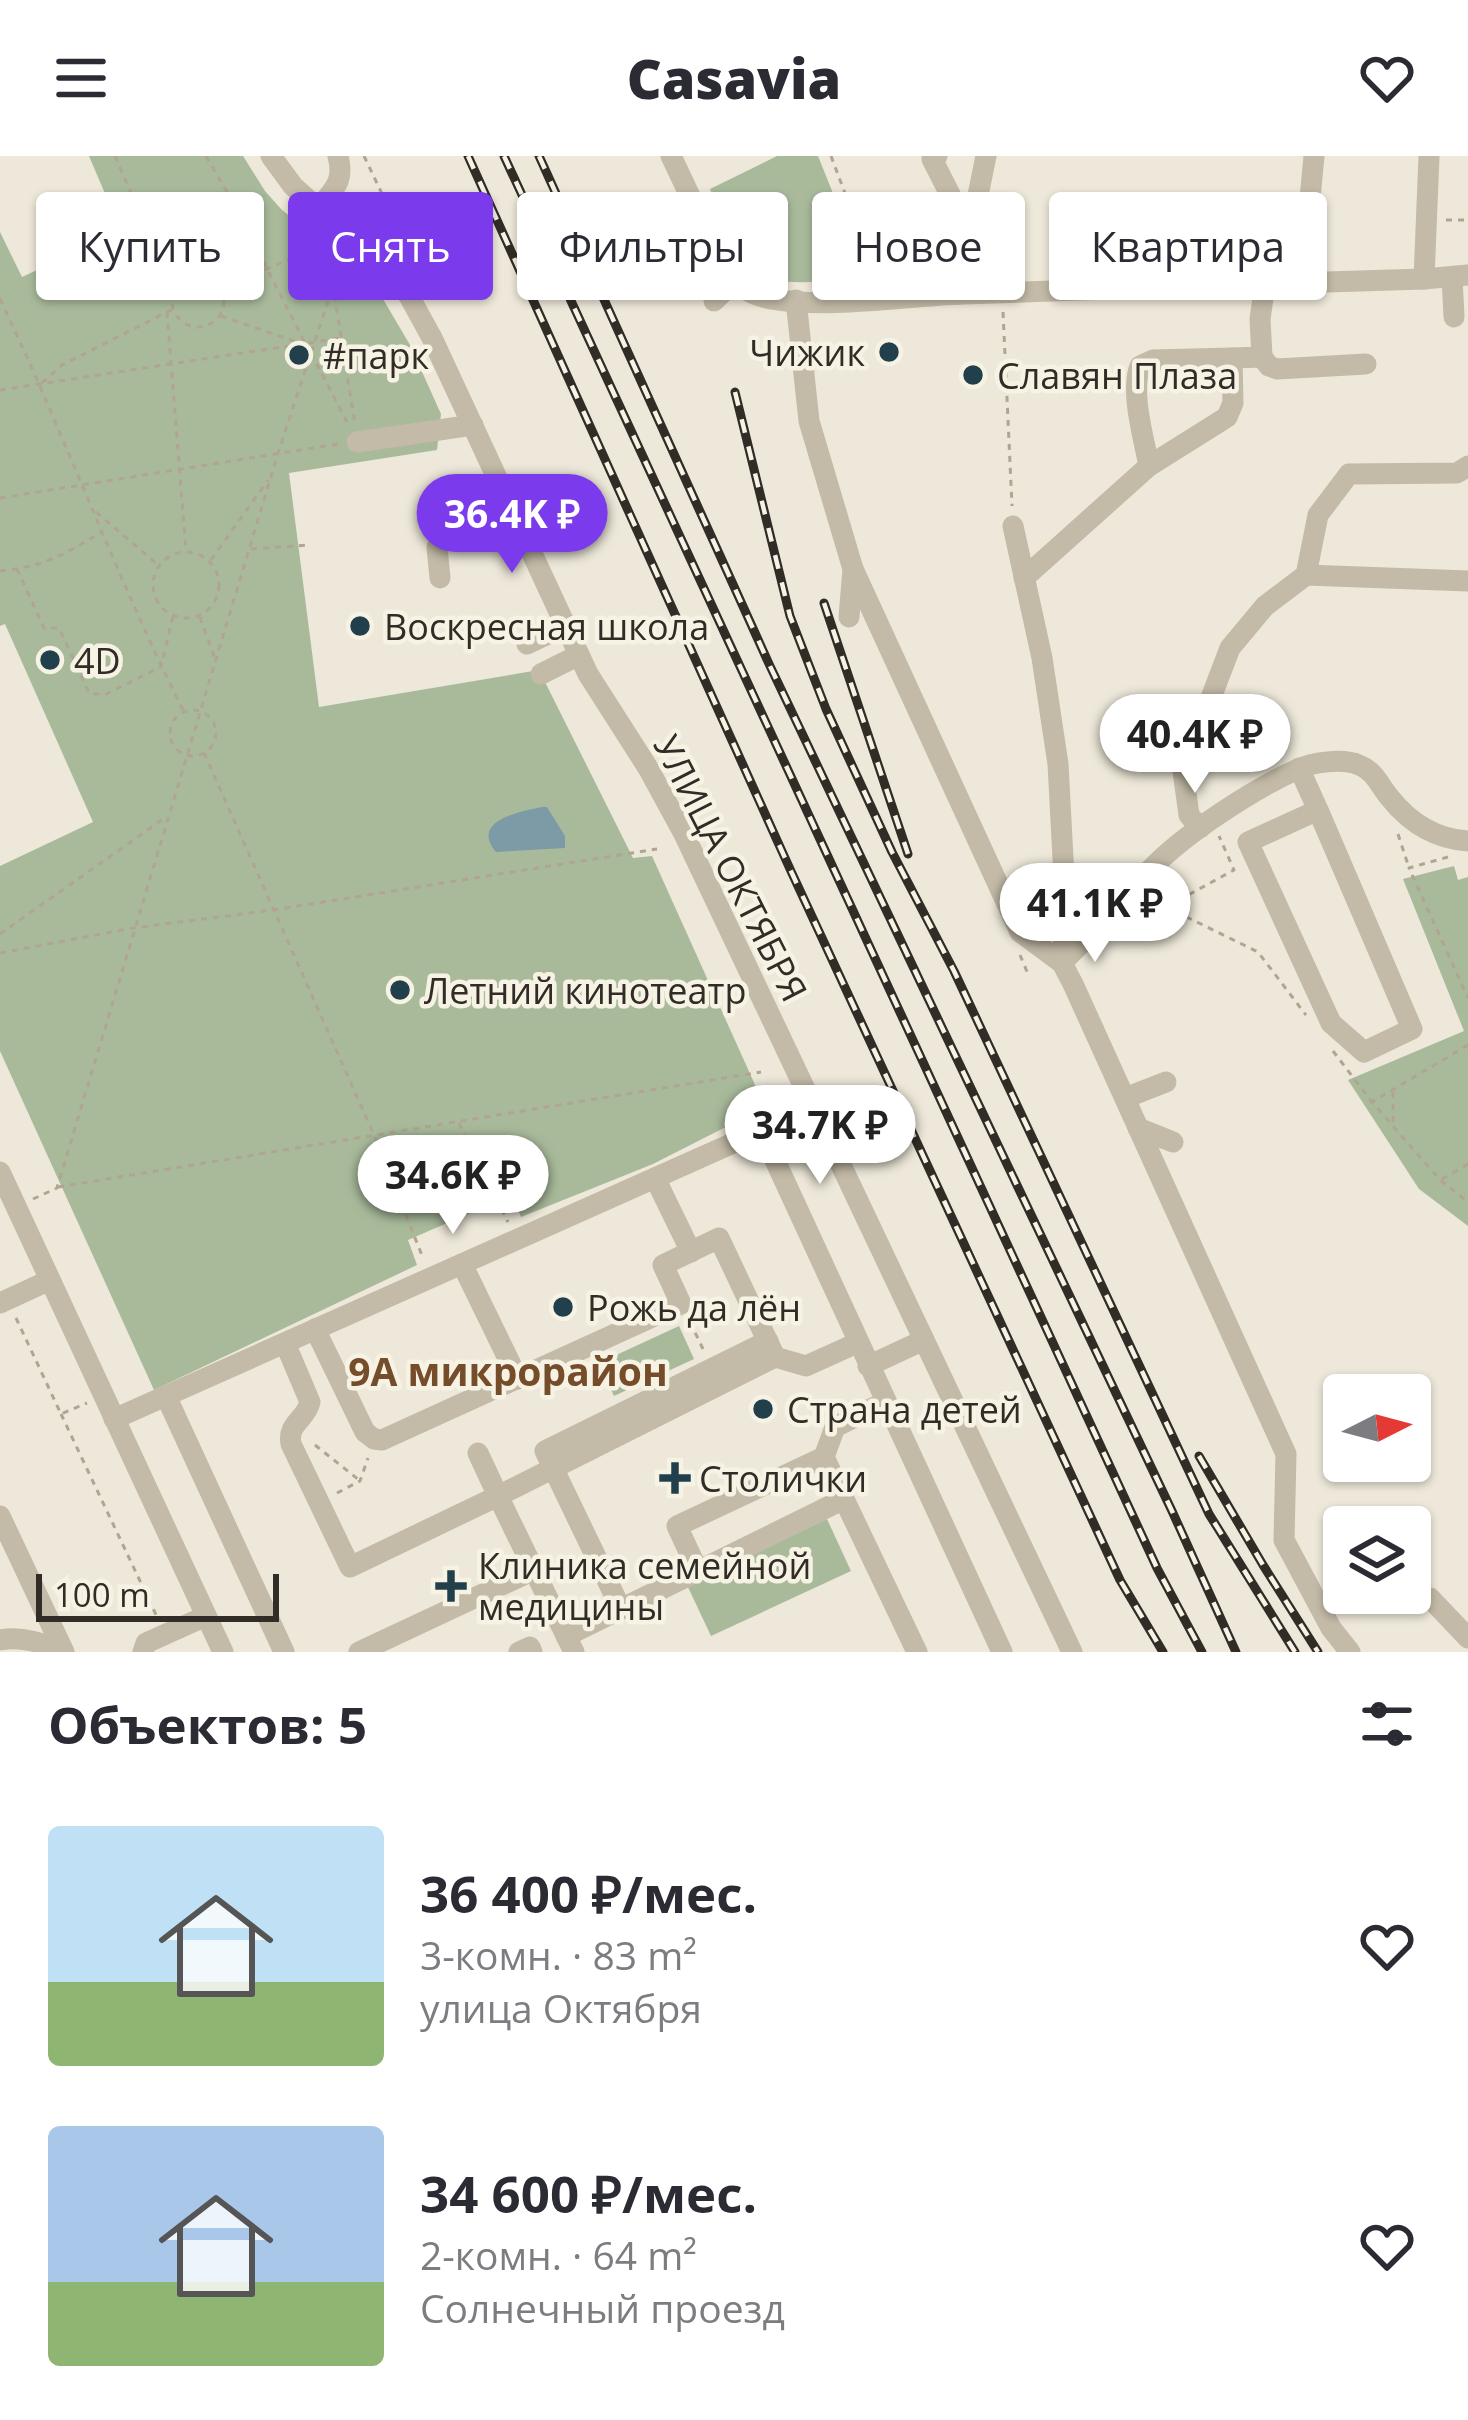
<!DOCTYPE html>
<html lang="ru">
<meta charset="utf-8">
<style>
body{margin:0;font-family:"Open Sans",sans-serif;background:#f7f7f7;color:#2b2b33;height:100vh;display:flex;flex-direction:column;font-size:45px;white-space:nowrap}
*{box-sizing:border-box;margin:0}
p{font-size:39px;color:#7c7c81}
.icon{flex:none;width:66px;height:66px;fill:none;stroke:currentColor;stroke-width:2;stroke-linecap:round;stroke-linejoin:round}
.map{position:relative;height:1496px;overflow:hidden}
.sheet{display:flex;flex-direction:column;background:#fff;flex:1}
.sheet>*{flex:none}
.top-card{position:absolute;left:36px;top:36px;width:1398px;height:108px;display:flex;gap:24px}
.needle{width:78px;rotate:84deg}
.fabs{position:absolute;left:1323px;top:1218px;display:grid;gap:24px}
.fabs a{display:grid;place-items:center;width:108px;height:108px;border-radius:12px;background:#fff;box-shadow:0 3px 9px #0004;font-size:60px}
.scale{position:absolute;left:36px;bottom:30px;width:243px;box-sizing:border-box;padding-left:12px;border:6px solid #312c26;border-top:0;font-size:33px;line-height:42px;white-space:nowrap;color:#312c26;-webkit-text-stroke:9px #f6f2e4;paint-order:stroke}
.price{position:absolute;translate:-50% -102px;padding:0 27px;border-radius:42px;background:#fff;color:#222;font-size:39px;line-height:78px;filter:drop-shadow(0 3px 6px #0008)}
.price::after{content:'';position:absolute;left:50%;top:72px;width:36px;height:27px;margin-left:-18px;background:inherit;clip-path:polygon(0 0,100% 0,50% 100%)}
.price.selected{background:#7c3aed;color:#fff}
ul{padding:0;list-style:none}
li{display:flex;align-items:center;gap:36px;height:300px;padding:0 48px}
li span{display:grid;place-items:center;flex:none;width:336px;height:240px;border-radius:12px;color:#555}
li>.icon{margin-inline-start:auto}
span .icon{width:144px;height:144px;fill:#fffc;stroke-width:1}
li b{font-size:51px}
h2{display:flex;justify-content:space-between;align-items:center;height:144px;padding:0 48px;font-size:51px}
.chip{padding:0 42px;border-radius:12px;background:#fff;box-shadow:0 3px 9px #0004;font-size:42px;line-height:108px}
.chip.selected{background:#7c3aed;color:#fff}
header{display:flex;justify-content:space-between;align-items:center;height:156px;padding:0 48px;background:#fff;font-size:54px;font-weight:800}
.map>svg:first-child{display:block}
.green{fill:#a9ba9b}
.water{fill:#7c9ba6}
.lines{fill:none;stroke-linecap:round;stroke-linejoin:round}
.path{stroke:#afa591;stroke-width:3;stroke-dasharray:6 6;stroke-linecap:butt}
.minor{stroke:#c3baa7;stroke-width:21}
.rail-casing{stroke:#312c26;stroke-width:9}
.rail{stroke:#f6f2e4;stroke-width:4.5;stroke-dasharray:14;stroke-linecap:butt}
.poi-dot{fill:#22404c;stroke:#f6f2e4;stroke-width:4.5}
.labels{text-anchor:middle;dominant-baseline:central;stroke-width:9;stroke-linejoin:round;paint-order:stroke}
.poi-label{font-size:36px;fill:#312c26;stroke:#f6f2e4;text-anchor:start}
.street-label{font-size:36px;fill:#312c26;stroke:#f6f2e4}
.neighbourhood-label{font-size:39px;font-weight:bold;fill:#754d2a;stroke:#f6f2e4}
</style>
<header><svg class="icon" aria-label="menu" viewBox="0 0 24 24"><path d="M4 6h16M4 12h16M4 18h16"/></svg>Casavia<svg class="icon" aria-label="heart" viewBox="0 0 24 24"><path d="M12 20l-8-8c-3-5 5-10 8-4 3-6 11-1 8 4z"/></svg></header>
<div class="map">
<svg width="1468" height="1496" viewBox="0 0 1468 1496">
<rect width="100%" height="100%" fill="#ede8d9"/>
<g class="green">
<polygon points="89,0 243,0 265,35 281,53 357,116 383,143 410,189 441,258 437,294 289,317 319,551 539,514 633,702 652,700 765,951 653,1008 521,1061 512,1039 408,1084 417,1109 154,1234 0,895 0,710 93,666 5,468 0,470 0,76 22,121 121,75"/>
<path d="M777,0H818L865,117C848,128 829,125 809,126C732,129 736,94 710,33Z"/>
<polygon points="1454,710 1458,724 1468,721 1468,1070 1419,1033 1348,924 1464,875 1403,723"/>
<polygon points="679,1170 694,1203 614,1240 599,1207"/>
<polygon points="827,1363 851,1415 711,1480 687,1429"/>
</g>
<path class="water" d="M542,651H547L565,680V692L496,696C470,665 518,656 542,651Z"/>
<g class="lines">
<g class="path">
<polyline points="115,0 152,85 232,46"/>
<polyline points="206,0 233,46 306,189"/>
<polyline points="364,0 425,128"/>
<polyline points="831,0 879,128"/>
<polyline points="1446,64 1468,64"/>
<polyline points="166,80 184,121"/>
<polyline points="408,87 461,62 452,41"/>
<polyline points="192,118 218,54"/>
<circle cx="198" cy="145" r="26"/>
<polyline points="221,133 326,87 355,268"/>
<path d="M0,143C65,279 116,421 184,556"/>
<polyline points="167,156 186,395"/>
<polyline points="1003,156 1012,350"/>
<polyline points="221,160 303,188"/>
<polyline points="311,197 348,268"/>
<polyline points="42,227 62,209 173,153"/>
<polyline points="0,234 341,182"/>
<polyline points="0,342 338,288"/>
<polyline points="96,356 157,408"/>
<polyline points="251,393 308,389"/>
<circle cx="186" cy="429" r="33"/>
<polyline points="211,404 268,324"/>
<polyline points="17,413 44,472 59,472 89,537 104,539 161,511 173,460"/>
<path d="M0,415C46,410 63,399 102,376"/>
<polyline points="200,461 215,503"/>
<circle cx="193" cy="577" r="23"/>
<polyline points="204,597 374,979 423,1102"/>
<polyline points="1398,678 1409,712"/>
<polyline points="1448,701 1409,712 1468,842"/>
<polyline points="1086,729 1112,734"/>
<polyline points="1154,745 1258,796 1306,859"/>
<polyline points="1168,750 1234,714 1219,680"/>
<polyline points="0,778 166,661"/>
<polyline points="0,797 133,772 273,754 657,693"/>
<polyline points="1020,799 1028,818"/>
<polyline points="1468,889 1372,946 1440,1024 1468,1046"/>
<polyline points="1333,895 1372,946"/>
<polyline points="1393,936 1393,968"/>
<polyline points="459,967 508,1066"/>
<polyline points="1442,1023 1468,1008"/>
<polyline points="58,1031 761,916"/>
<polyline points="33,1043 57,1032 278,297 333,130"/>
<polyline points="16,1162 61,1258 87,1247"/>
<polyline points="690,1166 704,1195"/>
<polyline points="61,1258 158,1463"/>
<polyline points="315,1289 359,1324"/>
<polyline points="337,1337 360,1325 368,1302"/>
</g>
<g class="minor">
<polyline points="271,0 293,30 394,121 409,140 432,182 588,518 648,612 684,678 1072,1496"/>
<path d="M671,0L726,116C738,132 752,140 772,143C832,153 903,140 964,138C1117,132 1271,128 1424,123L1468,119"/>
<polyline points="937,0 932,3 959,56 973,63"/>
<path d="M318,54C333,33 345,27 338,0"/>
<polyline points="1176,101 1305,95"/>
<polyline points="1304,107 1314,0"/>
<polyline points="1452,121 1454,161"/>
<polyline points="1424,123 1429,0"/>
<polyline points="958,138 986,0"/>
<polyline points="796,144 809,265 853,413 1020,776 1062,807 1073,828 1286,1298 1284,1384 1331,1472 1350,1496"/>
<polyline points="714,145 733,126"/>
<polyline points="1262,201 1269,210 1277,213 1366,208"/>
<polyline points="357,286 473,269"/>
<path d="M1149,310C1144,283 1130,236 1140,210L1153,204L1232,202"/>
<polyline points="1013,370 1042,502 1058,608 1066,759 1062,806"/>
<polyline points="1306,419 1468,425"/>
<polyline points="440,422 437,391 448,379 510,347"/>
<polyline points="1024,422 1149,310 1227,261 1233,247 1232,202 1262,201 1260,163 1265,128"/>
<polyline points="849,461 853,413"/>
<polyline points="527,488 565,470"/>
<polyline points="541,518 579,499"/>
<polyline points="1299,612 1318,654 1248,686 1331,867 1364,896 1412,873 1318,654"/>
<polyline points="1200,672 1189,659 1183,615 1230,492 1265,450 1306,419 1318,359 1349,318 1457,317 1468,310"/>
<path d="M1062,807C1083,784 1107,764 1129,742C1138,734 1143,722 1151,713C1183,679 1253,633 1296,614C1312,606 1343,602 1359,609C1375,615 1379,629 1390,642C1410,667 1436,683 1468,685"/>
<polyline points="1125,942 1166,926"/>
<polyline points="1138,972 1173,986"/>
<polyline points="761,974 1002,1496"/>
<polyline points="0,1016 223,1496"/>
<polyline points="655,1022 691,1096"/>
<polyline points="462,1108 518,1223"/>
<polyline points="0,1147 50,1124"/>
<polyline points="315,1173 365,1276 374,1283 382,1284 681,1148 663,1109 719,1082 775,1201 806,1210 857,1187"/>
<path d="M285,1187L310,1246C306,1264 287,1267 291,1288L350,1411L498,1340L534,1414"/>
<polyline points="868,1210 924,1184"/>
<polyline points="166,1240 284,1496"/>
<polyline points="114,1263 814,951"/>
<polyline points="478,1297 498,1340 775,1201"/>
<polyline points="844,1343 917,1496"/>
<polyline points="0,1360 64,1496"/>
<polyline points="698,1415 677,1370 824,1301"/>
<polyline points="1430,1442 1468,1482"/>
<polyline points="621,1453 545,1295 768,1185"/>
<polyline points="566,1480 844,1343 824,1301 835,1271 885,1246"/>
<path d="M0,1484C23,1480 42,1487 63,1496"/>
<polyline points="143,1496 146,1487 206,1460"/>
<polyline points="359,1496 534,1414 574,1496"/>
<polyline points="519,1496 530,1491 532,1496"/>
</g>
<defs>
<g id="rail">
<polyline points="468,0 790,713 1120,1424 1163,1496"/>
<polyline points="504,0 1157,1412 1202,1496"/>
<polyline points="539,0 770,510 1172,1355 1236,1496"/>
<polyline points="735,236 790,460 826,553 892,696 954,815 1209,1358 1295,1496"/>
<polyline points="824,447 908,698"/>
<polyline points="1199,1300 1263,1409 1318,1496"/>
</g>
</defs>
<use href="#rail" class="rail-casing"/>
<use href="#rail" class="rail"/>
</g>
<g class="poi-dot">
<circle cx="889" cy="196" r="12"/>
<circle cx="299" cy="199" r="12"/>
<circle cx="973" cy="219" r="12"/>
<circle cx="360" cy="470" r="12"/>
<circle cx="50" cy="504" r="12"/>
<circle cx="400" cy="834" r="12"/>
<circle cx="563" cy="1151" r="12"/>
<circle cx="763" cy="1253" r="12"/>
<path d="M669 1304h12v12h12v12h-12v12h-12v-12h-12v-12h12z"/>
<path d="M445 1412h12v12h12v12h-12v12h-12v-12h-12v-12h12z"/>
</g>
<g class="labels">
<g class="poi-label">
<text x="865" y="196" text-anchor="end">Чижик</text>
<text x="323" y="199">#парк</text>
<text x="997" y="219">Славян Плаза</text>
<text x="384" y="470">Воскресная школа</text>
<text x="74" y="504">4D</text>
<text x="424" y="834">Летний кинотеатр</text>
<text x="587" y="1151">Рожь да лён</text>
<text x="787" y="1253">Страна детей</text>
<text x="699" y="1322">Столички</text>
<text x="478" y="1409">Клиника семейной<tspan x="478" dy="41">медицины</tspan></text>
</g>
<g class="street-label">
<text transform="translate(731 712) rotate(63)">УЛИЦА ОКТЯБРЯ</text>
</g>
<g class="neighbourhood-label">
<text x="508" y="1214">9А микрорайон</text>
</g>
</g>
</svg>
<div class="fabs">
<a><svg class="needle" viewBox="-14 -14 28 28"><path d="M0-13l5 13h-10z" fill="#e53935"/><path d="M0 13l5-13h-10z" fill="#7c7c81"/></svg></a>
<a><svg class="icon" aria-label="layers" viewBox="0 0 24 24"><path d="M12 4l9 5-9 5-9-5zM3 14l9 5 9-5"/></svg></a>
</div>
<div class="scale">100 m</div>
<b class="price selected" style="left:512px;top:420px">36.4K ₽</b>
<b class="price" style="left:1195px;top:640px">40.4K ₽</b>
<b class="price" style="left:1095px;top:809px">41.1K ₽</b>
<b class="price" style="left:820px;top:1031px">34.7K ₽</b>
<b class="price" style="left:453px;top:1081px">34.6K ₽</b>
<div class="top-card">
<a class="chip">Купить</a>
<a class="chip selected">Снять</a>
<a class="chip">Фильтры</a>
<a class="chip">Новое</a>
<a class="chip">Квартира</a>
</div>
</div>
<section class="sheet">
<h2>Объектов: 5<svg class="icon" aria-label="filters" viewBox="0 0 24 24"><path d="M4 7h16M4 17h16"/><circle cx="9" cy="7" r="2"/><circle cx="15" cy="17" r="2"/></svg></h2>
<ul>
<li><span style="background:linear-gradient(#bfe0f5 65%,#8fb573 0)"><svg class="icon" aria-label="home" viewBox="0 0 24 24"><path d="M3 11l9-7 9 7M6 9v11h12V9"/></svg></span><div><b>36 400 ₽/мес.</b><p>3-комн. · 83 m²</p><p>улица Октября</p></div><svg class="icon" aria-label="heart" viewBox="0 0 24 24"><path d="M12 20l-8-8c-3-5 5-10 8-4 3-6 11-1 8 4z"/></svg></li>
<li><span style="background:linear-gradient(#a9c7e8 65%,#8fb573 0)"><svg class="icon" aria-label="home" viewBox="0 0 24 24"><path d="M3 11l9-7 9 7M6 9v11h12V9"/></svg></span><div><b>34 600 ₽/мес.</b><p>2-комн. · 64 m²</p><p>Солнечный проезд</p></div><svg class="icon" aria-label="heart" viewBox="0 0 24 24"><path d="M12 20l-8-8c-3-5 5-10 8-4 3-6 11-1 8 4z"/></svg></li>
</ul>
</section>
